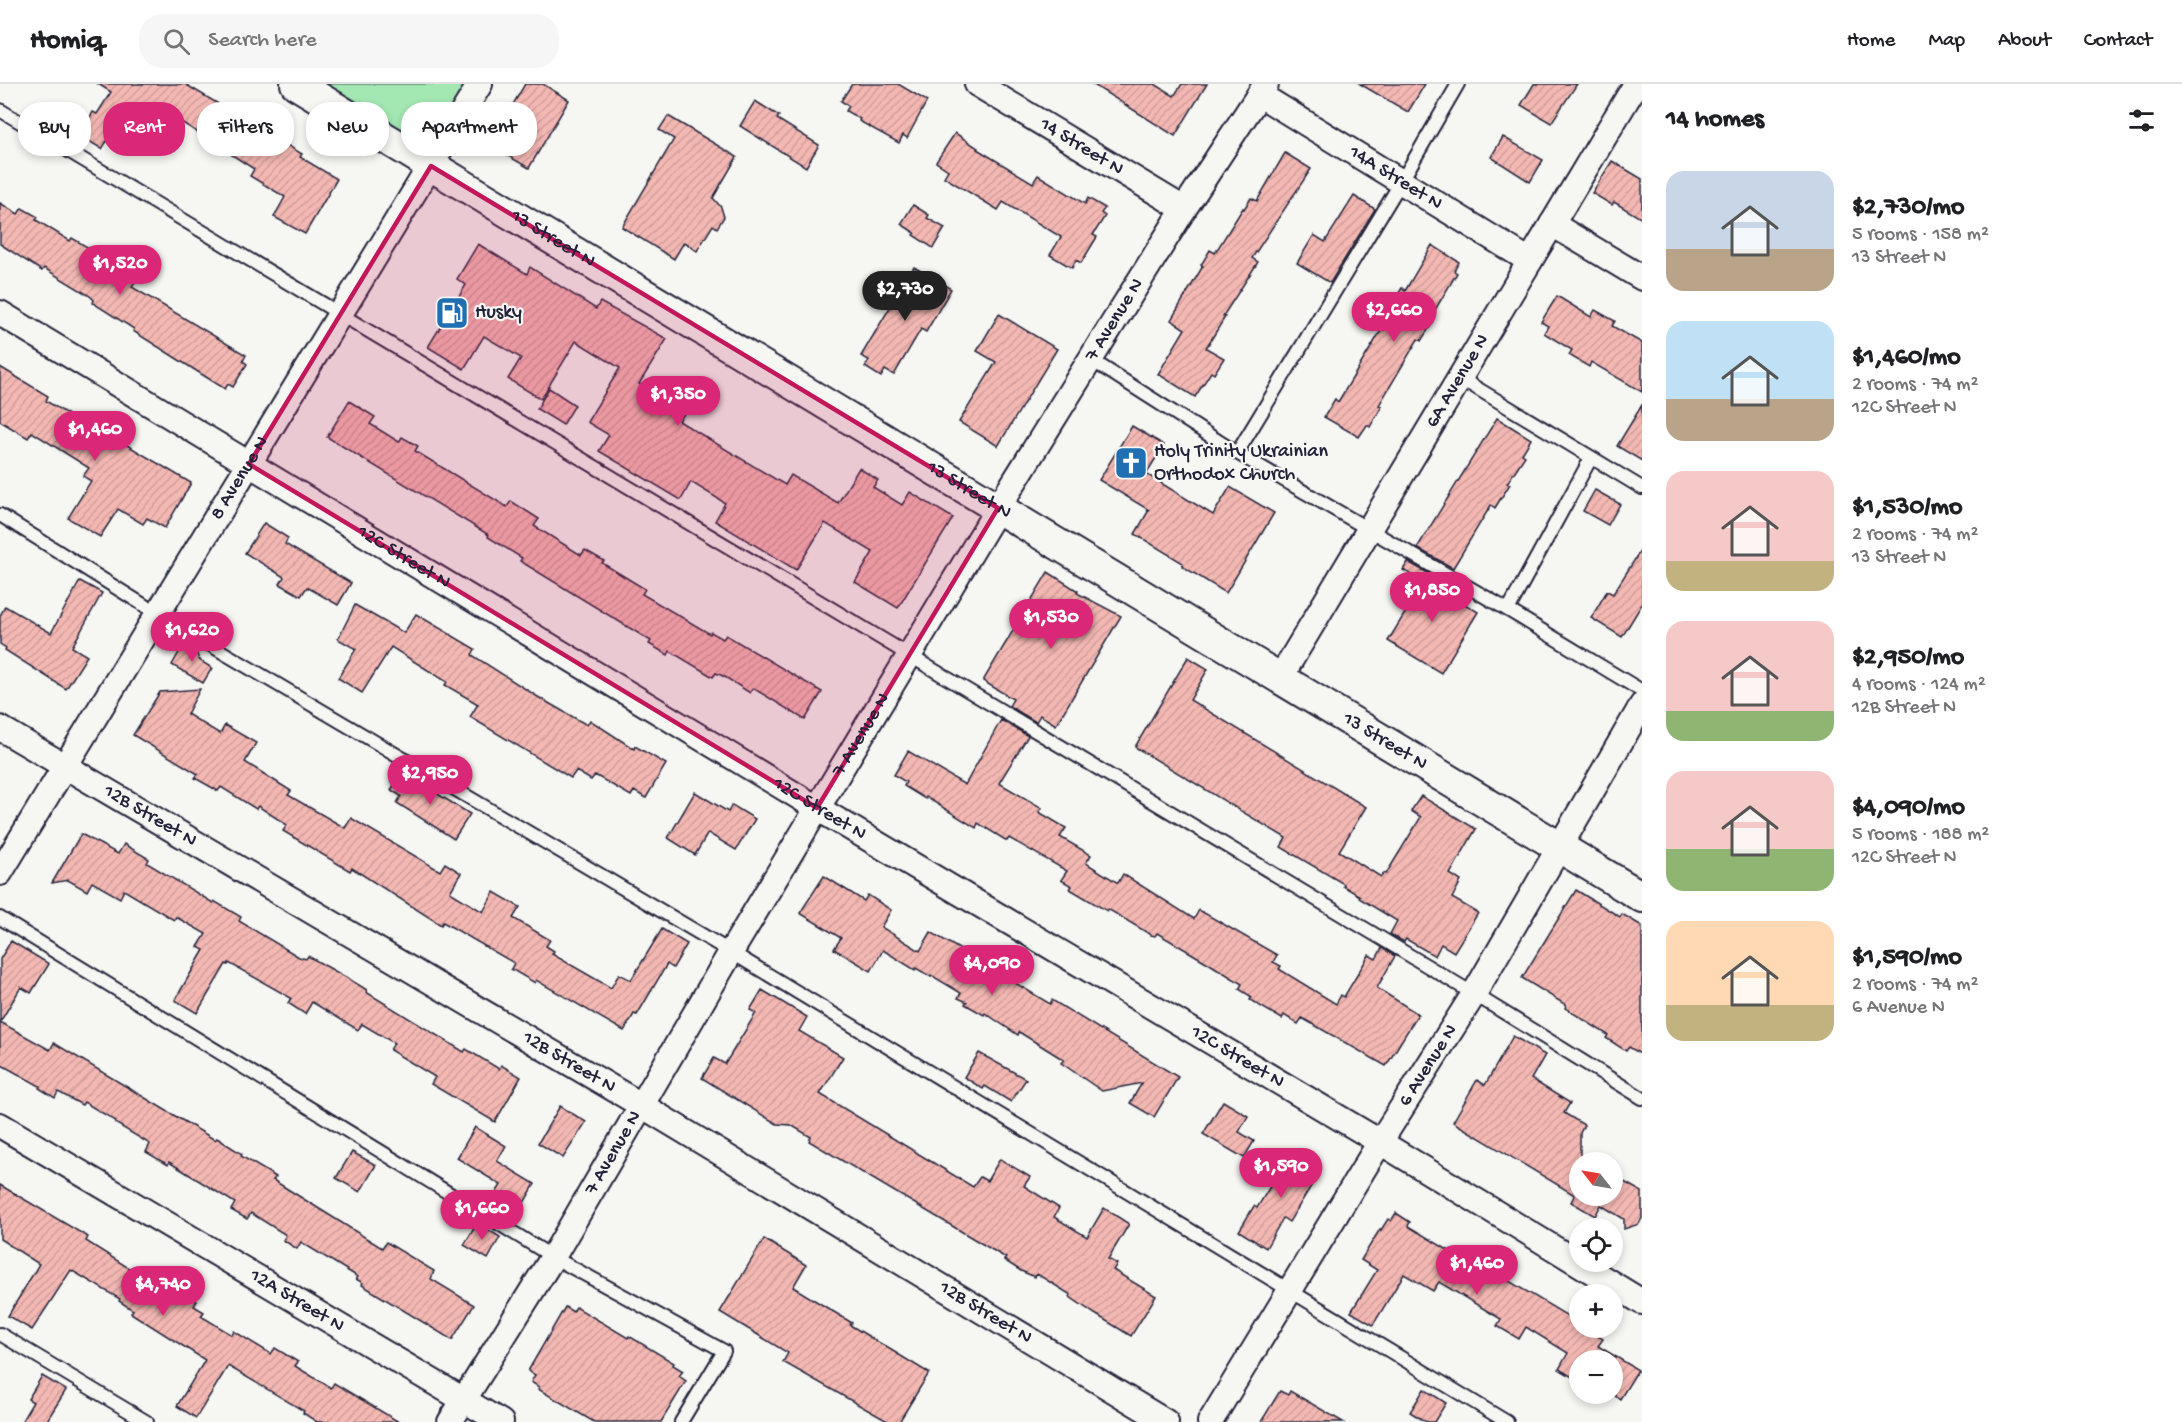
<!DOCTYPE html>
<meta charset="utf-8">
<style>
body{margin:0;font-family:"Gochi Hand",sans-serif;background:#f6f6f6;color:#202124;height:100vh;display:flex;flex-direction:column;font-size:22px;white-space:nowrap}
*{box-sizing:border-box;margin:0}
p{font-size:20px;color:#757577}
.icon{flex:none;width:33px;height:33px;fill:none;stroke:currentColor;stroke-width:2;stroke-linecap:round;stroke-linejoin:round}
.map{position:relative;flex:1;overflow:hidden}
.details{display:flex;flex-direction:column;background:#fff;width:540px}
.details>*{flex:none}
.guide{position:absolute;left:18px;top:18px;width:570px;height:54px;display:flex;gap:12px}
.needle{width:39px;rotate:301deg}
.fabs{position:absolute;left:1569px;top:1068px;display:grid;gap:12px}
.fabs a{display:grid;place-items:center;width:54px;height:54px;border-radius:50%;background:#fff;box-shadow:0 3px 9px #0003;font-size:30px}
.price{position:absolute;translate:-50% -51px;padding:0 14px;border-radius:21px;background:#db2777;color:#fff;font-size:20px;line-height:39px;filter:drop-shadow(0 2px 3px #0008)}
.price::after{content:'';position:absolute;left:50%;top:36px;width:18px;height:14px;margin-left:-9px;background:inherit;clip-path:polygon(0 0,100% 0,50% 100%)}
.price.active{background:#222;color:#fff}
ul{padding:0;list-style:none}
li{display:flex;align-items:center;gap:18px;height:150px;padding:0 24px}
li span{display:grid;place-items:center;flex:none;width:168px;height:120px;border-radius:18px;color:#555}
li>.icon{margin-inline-start:auto}
span .icon{width:72px;height:72px;fill:#fffc;stroke-width:1}
li b{font-size:26px}
h2{display:flex;justify-content:space-between;align-items:center;height:72px;padding:0 24px;font-size:26px}
.tag{padding:0 21px;border-radius:24px;background:#fff;box-shadow:0 3px 9px #0003;font-size:21px;line-height:54px}
.tag.active{background:#db2777;color:#fff}
header{display:flex;align-items:center;gap:36px;box-sizing:border-box;height:84px;padding:0 30px;background:#fff;border-bottom:2px solid #e0e0e0}
header strong{font-size:28px}
nav{display:flex;gap:33px;margin-inline-start:auto;font-size:21px}
.search{width:420px;height:54px;background:#f6f6f6;display:flex;align-items:center;gap:15px;box-sizing:border-box;padding:0 21px;border-radius:24px;color:#757577;font-size:22px}
main{display:flex;flex:1;min-height:0}
.map>svg:first-child{display:block}
.green{fill:#a3e7b2;stroke:#628476;stroke-width:1.5}
.building{fill:url(#building-hatch);stroke:#22223b;stroke-width:1.5}
.lines{fill:none;stroke-linecap:round;stroke-linejoin:round}
.service-casing{stroke:#22223b;stroke-width:16}
.minor-casing{stroke:#22223b;stroke-width:28}
.tertiary-casing{stroke:#22223b;stroke-width:34}
.service{stroke:#f6f6f2;stroke-width:12}
.minor{stroke:#f6f6f2;stroke-width:24}
.tertiary{stroke:#f6f6f2;stroke-width:30}
.marked{fill:#c2185b;fill-opacity:0.2;stroke:#c2185b;stroke-width:4.5;stroke-linejoin:round}
.labels{text-anchor:middle;dominant-baseline:central;stroke-width:4.5;stroke-linejoin:round;paint-order:stroke}
.street-label{font-size:20px;fill:#22223b;stroke:#f6f6f2}
.poi-label{font-size:20px;fill:#22223b;stroke:#f6f6f2;text-anchor:start}
</style>
<header>
<strong>Homiq</strong>
<div class="search"><svg class="icon" aria-label="search" viewBox="0 0 24 24"><circle cx="10" cy="10" r="6"/><path d="M15 15l6 6"/></svg>Search here</div>
<nav><a>Home</a><a>Map</a><a>About</a><a>Contact</a></nav>
</header>
<main>
<div class="map">
<svg width="1642" height="1338" viewBox="0 0 1642 1338">
<defs>
<pattern id="building-hatch" width="6" height="6" patternUnits="userSpaceOnUse" patternTransform="scale(1.5)"><rect width="6" height="6" fill="#f4b8b3"/><path d="M-1 1l2-2M0 6l6-6M5 7l2-2" fill="none" stroke="#d19e9b"/></pattern>
</defs>
<rect width="100%" height="100%" fill="#f6f6f2"/>
<filter id="ink" filterUnits="userSpaceOnUse"><feTurbulence type="fractalNoise" baseFrequency=".0167" numOctaves="2"/><feDisplacementMap in="SourceGraphic" scale="12" xChannelSelector="R" yChannelSelector="G"/><feConvolveMatrix kernelMatrix="1 2 1 2 8 2 1 2 1" color-interpolation-filters="sRGB"/></filter>
<g filter="url(#ink)">
<polygon class="green" points="296,0 481,0 431,82"/>
<g class="building">
<polygon points="98,0 185,0 302,70 300,73 337,95 305,150 274,133 285,113 250,92 254,85 155,21 148,31 130,20 102,65 79,51 93,28 97,30 111,8"/>
<polygon points="525,0 543,0 569,16 529,84 489,61"/>
<polygon points="852,0 898,0 927,17 907,54 903,51 899,59 859,37 860,35 846,27 849,22 841,17"/>
<polygon points="1092,0 1155,0 1174,12 1182,0 1207,0 1175,52"/>
<polygon points="1360,0 1425,0 1408,28"/>
<polygon points="1534,0 1577,0 1551,39 1521,21"/>
<polygon points="755,17 779,32 777,35 819,61 806,83 740,42"/>
<polygon points="668,32 737,73 713,114 721,123 724,133 717,144 713,141 697,167 684,158 674,175 622,143 674,55 659,46"/>
<polygon points="955,49 978,64 977,65 1033,99 1038,91 1085,120 1088,114 1105,124 1101,129 1105,132 1093,151 1097,153 1081,179 1076,176 1072,184 1050,171 1061,153 1003,118 998,126 944,93 948,86 936,78"/>
<polygon points="1503,53 1543,76 1530,98 1491,73"/>
<polygon points="1285,69 1311,85 1252,174 1258,178 1223,232 1225,233 1206,264 1224,274 1214,290 1211,288 1195,313 1158,290 1185,245 1171,236 1203,182 1201,181 1210,166 1215,169 1243,124 1244,125 1251,114 1257,117"/>
<polygon points="1612,77 1642,95 1642,135 1614,118 1612,121 1592,109"/>
<polygon points="1354,112 1375,125 1330,199 1297,179 1314,151 1325,158"/>
<polygon points="0,119 18,130 22,124 38,133 36,136 70,157 72,154 138,193 132,203 246,271 243,277 247,280 233,303 228,300 225,305 206,293 133,247 134,245 93,219 94,216 90,212 44,184 42,187 0,160"/>
<polygon points="913,121 929,131 927,134 945,144 933,164 913,151 915,149 901,140"/>
<polygon points="478,160 527,190 530,183 596,225 600,218 667,255 639,300 685,328 679,337 785,401 791,391 838,419 859,384 878,396 873,403 902,421 910,408 953,434 898,524 855,498 873,468 825,439 796,486 715,437 725,419 691,398 681,416 599,367 609,351 587,338 620,284 576,257 541,315 508,295 521,274 484,252 464,285 428,263 466,201 457,195"/>
<polygon points="1432,161 1459,178 1454,187 1457,189 1429,236 1433,238 1421,257 1418,255 1379,321 1382,322 1370,343 1367,341 1359,353 1324,333 1335,315 1338,318 1382,245 1378,243 1402,204 1405,207"/>
<polygon points="914,183 951,205 926,248 921,245 894,291 885,286 881,293 865,283 869,276 861,272"/>
<polygon points="1557,212 1591,233 1595,226 1615,237 1612,242 1642,259 1642,308 1591,278 1589,283 1569,271 1572,266 1544,249 1548,242 1541,238"/>
<polygon points="999,230 1057,265 998,362 959,338 996,278 977,267"/>
<polygon points="0,283 48,312 46,317 109,356 112,352 191,399 165,444 147,434 143,440 118,425 100,453 68,434 91,397 83,392 89,384 32,348 28,354 0,337"/>
<polygon points="549,304 575,321 563,341 537,325"/>
<polygon points="349,317 375,333 370,340 399,358 402,353 418,362 415,367 507,423 511,417 539,435 534,442 581,471 585,466 604,477 602,479 645,505 642,510 710,550 711,548 723,555 726,551 822,608 805,636 753,604 750,609 725,593 716,589 713,593 670,567 668,571 649,560 651,557 520,477 522,474 488,453 489,451 327,353"/>
<polygon points="1642,321 1642,377 1617,362"/>
<polygon points="1497,334 1531,355 1522,370 1525,372 1507,399 1510,400 1498,419 1495,424 1491,421 1453,484 1417,464"/>
<polygon points="1132,342 1164,361 1146,390 1213,431 1230,403 1274,429 1226,509 1182,482 1183,479 1135,450 1149,426 1099,396"/>
<polygon points="1595,406 1620,420 1608,441 1583,427"/>
<polygon points="264,439 288,454 285,460 351,499 338,521 307,503 301,512 280,500 284,493 245,469"/>
<polygon points="1642,464 1642,520 1622,553 1591,534 1607,507 1613,510"/>
<polygon points="1408,478 1444,498 1440,505 1478,528 1441,589 1388,557 1424,498 1403,486"/>
<polygon points="1048,488 1078,507 1077,509 1121,532 1056,641 1040,631 1036,638 1009,622 1013,615 983,597"/>
<polygon points="80,497 102,509 72,563 87,572 66,605 5,566 6,564 0,560 0,532 5,522 51,549"/>
<polygon points="355,521 404,549 416,530 475,565 472,571 538,613 587,641 590,636 634,665 635,662 666,680 646,714 634,707 631,712 595,691 591,696 576,687 571,694 470,633 478,620 445,601 447,598 391,563 362,609 338,594 356,565 338,555"/>
<polygon points="186,556 194,561 199,576 212,584 203,599 172,581"/>
<polygon points="1188,573 1208,585 1190,616 1366,723 1339,767 1381,793 1384,789 1386,790 1421,733 1411,727 1421,712 1476,745 1450,790 1461,797 1452,814 1478,829 1454,868 1441,860 1435,872 1406,855 1404,858 1390,850 1397,837 1359,814 1360,812 1343,802 1344,800 1281,763 1286,754 1135,663"/>
<polygon points="200,605 187,630 220,650 225,641 256,659 245,678 291,707 288,711 345,744 351,734 440,787 445,779 461,789 450,808 483,828 494,808 520,823 513,834 550,856 546,862 554,867 552,870 611,904 619,890 631,896 662,845 687,860 673,884 667,880 637,931 634,930 624,947 536,896 535,899 511,885 514,879 443,838 441,841 352,784 350,787 283,747 287,741 258,722 256,725 221,703 218,707 195,694 198,690 133,651 160,608"/>
<polygon points="1001,636 1028,652 999,699 1042,724 1039,728 1066,744 1060,753 1091,771 1086,779 1118,799 1123,790 1194,835 1199,826 1277,871 1273,878 1281,882 1279,885 1336,920 1341,911 1344,913 1369,871 1376,875 1382,864 1395,872 1377,904 1418,930 1386,982 1302,934 1298,940 1284,931 1282,935 1250,916 1252,913 1239,905 1242,900 1208,879 1157,849 1155,852 1151,851 1108,825 1107,827 1070,805 1072,802 1061,796 1067,787 1009,754 1007,757 978,739 976,744 926,713 925,715 904,702 906,698 894,691 908,667 965,701"/>
<polygon points="402,688 470,730 454,755 397,719 401,712 391,706"/>
<polygon points="695,708 728,728 732,721 755,735 736,766 708,749 695,771 668,754"/>
<polygon points="81,750 118,770 124,760 149,775 147,779 213,819 214,817 241,833 239,837 299,873 306,875 308,872 349,895 367,906 366,908 464,968 466,965 499,985 501,981 521,993 495,1038 431,1000 435,993 390,966 394,959 362,940 358,946 312,918 305,930 288,919 291,914 229,879 228,881 226,880 197,929 175,916 204,866 198,863 206,850 176,833 174,836 124,806 120,814 92,798 87,807 68,796 52,799"/>
<polygon points="824,792 864,817 868,811 891,826 881,843 920,867 931,848 1050,920 1052,916 1178,993 1154,1033 1130,1019 1142,999 1102,1007 1061,979 1064,976 1019,948 1018,951 985,929 984,931 965,920 967,918 958,914 961,909 931,891 931,893 916,884 915,886 883,866 871,887 834,865 841,854 800,829"/>
<polygon points="1576,806 1620,833 1622,830 1642,842 1642,971 1629,963 1626,967 1606,954 1608,951 1565,924 1566,921 1522,894"/>
<polygon points="11,857 49,880 31,909 21,903 0,938 50,966 54,959 215,1056 217,1054 242,1070 241,1072 276,1093 273,1096 382,1164 386,1158 434,1187 431,1195 474,1221 452,1256 362,1201 363,1199 356,1195 358,1193 301,1158 297,1165 283,1156 286,1151 251,1129 247,1135 231,1126 235,1119 169,1078 168,1081 146,1068 150,1060 115,1039 116,1037 84,1018 82,1021 62,1010 58,1008 55,1014 39,1004 40,1002 0,980 0,875"/>
<polygon points="762,906 807,933 799,947 843,973 820,1010 973,1103 980,1093 987,1097 1000,1075 1030,1093 1024,1102 1059,1124 1054,1133 1087,1153 1104,1124 1129,1140 1108,1175 1117,1180 1113,1186 1156,1212 1131,1252 1095,1230 1070,1213 1071,1211 1037,1190 1035,1193 1021,1187 1004,1176 1006,1174 809,1057 811,1053 791,1041 777,1040 702,994 714,974 725,980 756,929 750,926"/>
<polygon points="1513,952 1545,971 1531,995 1570,1019 1564,1029 1584,1041 1580,1049 1580,1071 1592,1078 1580,1078 1580,1112 1612,1112 1612,1091 1642,1108 1642,1134 1639,1140 1624,1145 1624,1135 1601,1121 1595,1132 1571,1118 1574,1112 1573,1110 1453,1038 1477,996 1485,1001"/>
<polygon points="979,969 1026,995 1011,1018 985,1002 983,1005 964,993"/>
<polygon points="1223,1017 1248,1032 1239,1048 1254,1057 1244,1074 1203,1050"/>
<polygon points="560,1022 586,1038 563,1074 538,1059"/>
<polygon points="475,1043 506,1062 497,1077 535,1100 521,1124 496,1109 501,1101 457,1074"/>
<polygon points="352,1068 376,1081 360,1108 336,1094"/>
<polygon points="1295,1068 1319,1083 1315,1089 1318,1091 1289,1138 1283,1134 1266,1164 1239,1147 1254,1122 1257,1124 1288,1073 1291,1075"/>
<polygon points="0,1101 88,1153 86,1157 146,1195 180,1214 183,1208 197,1217 194,1222 204,1228 201,1232 232,1251 234,1247 271,1270 275,1264 298,1278 295,1282 331,1304 334,1299 399,1338 317,1338 303,1329 304,1327 228,1282 196,1334 177,1322 205,1276 131,1229 133,1226 119,1217 120,1215 71,1186 32,1246 8,1232 39,1180 0,1155"/>
<polygon points="1396,1129 1410,1138 1408,1142 1471,1180 1474,1176 1571,1234 1580,1241 1580,1244 1584,1244 1603,1255 1598,1262 1638,1286 1620,1315 1612,1310 1612,1276 1580,1276 1579,1297 1559,1285 1568,1269 1526,1243 1519,1255 1497,1242 1501,1235 1439,1198 1433,1207 1404,1190 1373,1241 1351,1228 1377,1186 1361,1176 1380,1145 1381,1146 1388,1135 1391,1137"/>
<polygon points="477,1139 500,1153 488,1175 464,1161"/>
<polygon points="764,1155 806,1181 793,1203 852,1239 850,1241 929,1289 899,1338 889,1338 783,1278 788,1269 720,1228"/>
<polygon points="565,1223 573,1228 576,1223 628,1254 629,1252 674,1279 673,1281 683,1287 679,1292 686,1297 661,1338 594,1338 538,1305 539,1303 531,1298 535,1291 528,1287"/>
<polygon points="42,1292 66,1306 46,1338 21,1338 33,1318 28,1315"/>
<polygon points="1424,1305 1446,1319 1434,1338 1426,1338 1410,1328"/>
<polygon points="1280,1307 1288,1311 1290,1307 1343,1338 1261,1338"/>
</g>
<g class="lines">
<defs>
<g id="service">
<polyline points="0,26 1474,910 1642,1014"/>
<polyline points="1090,275 1237,369 1508,526 1642,607"/>
<polyline points="1460,294 1642,404"/>
<polyline points="1237,369 1401,98 1458,0"/>
<polyline points="0,431 158,530 731,868 1507,1338"/>
<polyline points="1508,526 1591,374"/>
<polyline points="0,834 553,1173 724,1267 681,1338"/>
<polyline points="0,1250 147,1338"/>
</g>
<g id="minor">
<path id="s1" d="M977,0L1184,125"/>
<path id="s2" d="M1260,11L1530,177"/>
<polyline points="1552,140 1642,194"/>
<path id="s3" d="M0,229L817,724L1380,1058L1642,1218"/>
<path id="s4" d="M1280,594L1636,0"/>
<path id="s5" d="M0,644L641,1021L1166,1338"/>
<path id="s6" d="M0,789L480,0"/>
<path id="s7" d="M0,1041L501,1338"/>
<path id="s8" d="M450,1338L553,1173L731,868L998,424L1184,125L1266,0"/>
<path id="s9" d="M1210,1338L1380,1058L1474,910L1642,621"/>
</g>
<g id="tertiary">
<path id="s10" d="M296,0L1642,813"/>
</g>
</defs>
<use href="#service" class="service-casing"/>
<use href="#minor" class="minor-casing"/>
<use href="#tertiary" class="tertiary-casing"/>
<use href="#service" class="service"/>
<use href="#minor" class="minor"/>
<use href="#tertiary" class="tertiary"/>
</g>
</g>
<path class="marked" d="M431,82L998,424L817,724L249,380Z"/>
<defs>
<symbol id="fuel-square" viewBox="-11 -11 22 22"><rect x="-9" y="-9" width="18" height="18" rx="4" fill="#1f6fb2" stroke="#f6f6f2"/><path d="M-5.5-6h7V0h2V4h1.3V-2.5L3-4.5l.8-.8L6-3V5H2.5V1h-1V6h-7ZM-4.2-4.7v3.2H.2V-4.7Z" fill="#fff"/></symbol>
<symbol id="church-square" viewBox="-11 -11 22 22"><rect x="-9" y="-9" width="18" height="18" rx="4" fill="#1f6fb2" stroke="#f6f6f2"/><path d="M-1.2-6h2.4v3.5h3.3v2.4h-3.3V6h-2.4V-.1h-3.3v-2.4h3.3Z" fill="#fff"/></symbol>
</defs>
<g fill-rule="evenodd">
<use href="#fuel-square" x="433" y="210" width="38" height="38"/>
<use href="#church-square" x="1112" y="360" width="38" height="38"/>
</g>
<g class="labels">
<g class="street-label">
<text stroke="none"><textPath href="#s1" startOffset="122">14 Street N</textPath></text>
<text stroke="none"><textPath href="#s2" startOffset="159">14A Street N</textPath></text>
<text stroke="none"><textPath href="#s10" startOffset="300">13 Street N</textPath></text>
<text stroke="none"><textPath href="#s8" startOffset="1287">7 Avenue N</textPath></text>
<text stroke="none"><textPath href="#s4" startOffset="346">6A Avenue N</textPath></text>
<text stroke="none"><textPath href="#s6" startOffset="462">8 Avenue N</textPath></text>
<text stroke="none"><textPath href="#s10" startOffset="786">13 Street N</textPath></text>
<text stroke="none"><textPath href="#s3" startOffset="472">12C Street N</textPath></text>
<text stroke="none"><textPath href="#s8" startOffset="801">7 Avenue N</textPath></text>
<text stroke="none"><textPath href="#s10" startOffset="1272">13 Street N</textPath></text>
<text stroke="none"><textPath href="#s3" startOffset="958">12C Street N</textPath></text>
<text stroke="none"><textPath href="#s5" startOffset="174">12B Street N</textPath></text>
<text stroke="none"><textPath href="#s3" startOffset="1444">12C Street N</textPath></text>
<text stroke="none"><textPath href="#s5" startOffset="660">12B Street N</textPath></text>
<text stroke="none"><textPath href="#s9" startOffset="418">6 Avenue N</textPath></text>
<text stroke="none"><textPath href="#s8" startOffset="315">7 Avenue N</textPath></text>
<text stroke="none"><textPath href="#s7" startOffset="345">12A Street N</textPath></text>
<text stroke="none"><textPath href="#s5" startOffset="1146">12B Street N</textPath></text>
</g>
<g class="poi-label">
<text x="475" y="229">Husky</text>
<text x="1154" y="368">Holy Trinity Ukrainian<tspan x="1154" dy="23">Orthodox Church</tspan></text>
</g>
</g>
</svg>
<div class="fabs">
<a><svg class="needle" viewBox="-14 -14 28 28"><path d="M0-13l5 13h-10z" fill="#e53935"/><path d="M0 13l5-13h-10z" fill="#757577"/></svg></a>
<a><svg class="icon" aria-label="locate" viewBox="0 0 24 24"><circle cx="12" cy="12" r="6"/><path d="M12 2v4M12 18v4M2 12h4M18 12h4"/></svg></a>
<a>+</a>
<a>−</a>
</div>
<b class="price" style="left:120px;top:212px">$1,520</b>
<b class="price active" style="left:905px;top:238px">$2,730</b>
<b class="price" style="left:1394px;top:259px">$2,660</b>
<b class="price" style="left:678px;top:343px">$1,350</b>
<b class="price" style="left:95px;top:378px">$1,460</b>
<b class="price" style="left:1432px;top:539px">$1,850</b>
<b class="price" style="left:1051px;top:566px">$1,530</b>
<b class="price" style="left:192px;top:579px">$1,620</b>
<b class="price" style="left:430px;top:722px">$2,950</b>
<b class="price" style="left:992px;top:912px">$4,090</b>
<b class="price" style="left:1281px;top:1115px">$1,590</b>
<b class="price" style="left:482px;top:1157px">$1,660</b>
<b class="price" style="left:1477px;top:1212px">$1,460</b>
<b class="price" style="left:163px;top:1233px">$4,740</b>
<div class="guide">
<a class="tag">Buy</a>
<a class="tag active">Rent</a>
<a class="tag">Filters</a>
<a class="tag">New</a>
<a class="tag">Apartment</a>
</div>
</div>
<section class="details">
<h2>14 homes<svg class="icon" aria-label="filters" viewBox="0 0 24 24"><path d="M4 7h16M4 17h16"/><circle cx="9" cy="7" r="2"/><circle cx="15" cy="17" r="2"/></svg></h2>
<ul>
<li><span style="background:linear-gradient(#c9d6e8 65%,#b9a48a 0)"><svg class="icon" aria-label="home" viewBox="0 0 24 24"><path d="M3 11l9-7 9 7M6 9v11h12V9"/></svg></span><div><b>$2,730/mo</b><p>5 rooms · 158 m²</p><p>13 Street N</p></div></li>
<li><span style="background:linear-gradient(#bfe0f5 65%,#b9a48a 0)"><svg class="icon" aria-label="home" viewBox="0 0 24 24"><path d="M3 11l9-7 9 7M6 9v11h12V9"/></svg></span><div><b>$1,460/mo</b><p>2 rooms · 74 m²</p><p>12C Street N</p></div></li>
<li><span style="background:linear-gradient(#f6c9c9 75%,#c2b280 0)"><svg class="icon" aria-label="home" viewBox="0 0 24 24"><path d="M3 11l9-7 9 7M6 9v11h12V9"/></svg></span><div><b>$1,530/mo</b><p>2 rooms · 74 m²</p><p>13 Street N</p></div></li>
<li><span style="background:linear-gradient(#f6c9c9 75%,#8fb573 0)"><svg class="icon" aria-label="home" viewBox="0 0 24 24"><path d="M3 11l9-7 9 7M6 9v11h12V9"/></svg></span><div><b>$2,950/mo</b><p>4 rooms · 124 m²</p><p>12B Street N</p></div></li>
<li><span style="background:linear-gradient(#f6c9c9 65%,#8fb573 0)"><svg class="icon" aria-label="home" viewBox="0 0 24 24"><path d="M3 11l9-7 9 7M6 9v11h12V9"/></svg></span><div><b>$4,090/mo</b><p>5 rooms · 188 m²</p><p>12C Street N</p></div></li>
<li><span style="background:linear-gradient(#ffd9b3 70%,#c2b280 0)"><svg class="icon" aria-label="home" viewBox="0 0 24 24"><path d="M3 11l9-7 9 7M6 9v11h12V9"/></svg></span><div><b>$1,590/mo</b><p>2 rooms · 74 m²</p><p>6 Avenue N</p></div></li>
</ul>
</section>
</main>
